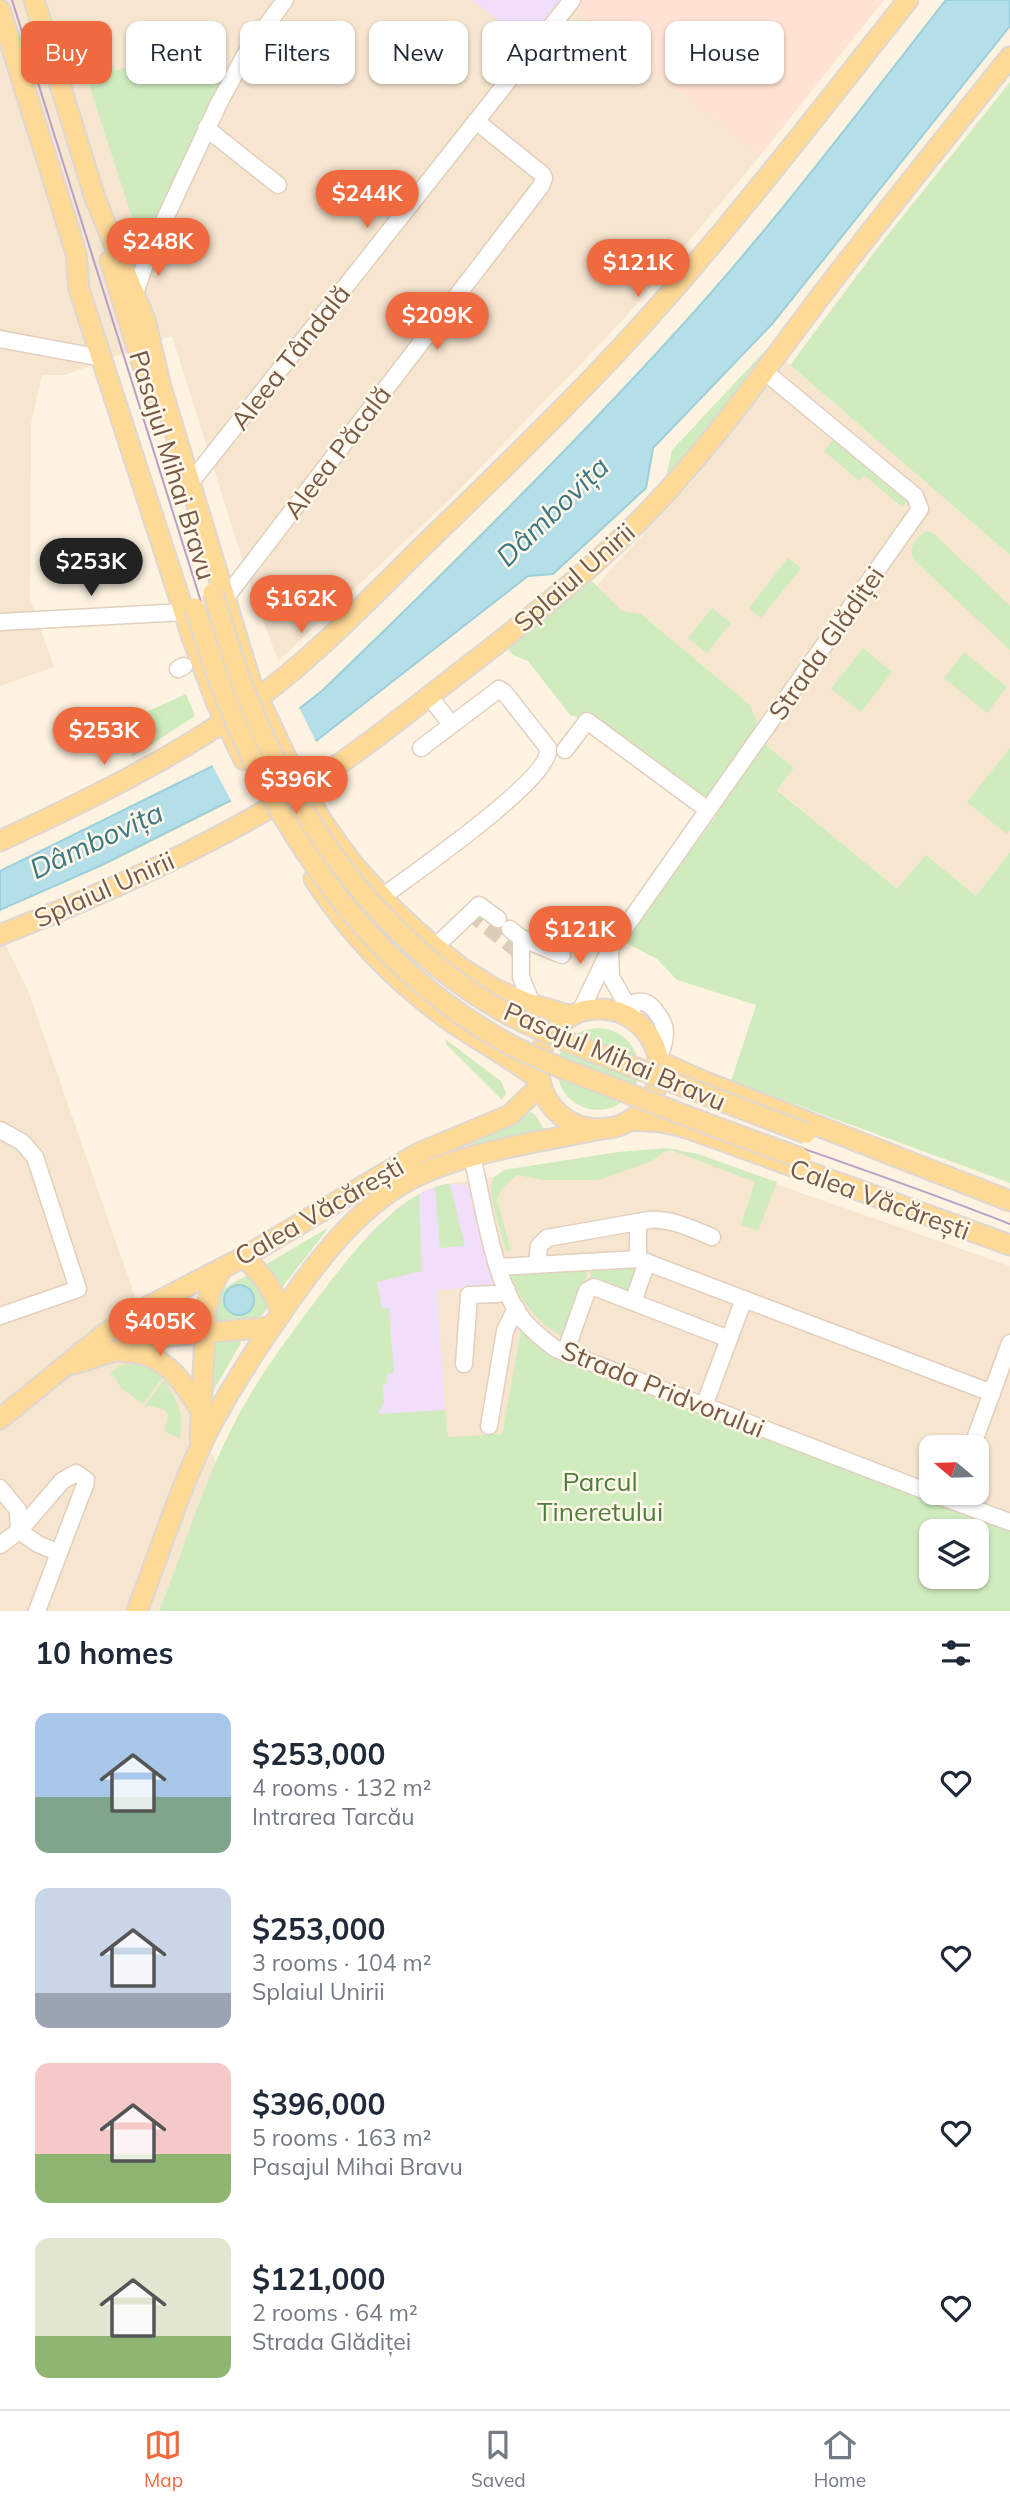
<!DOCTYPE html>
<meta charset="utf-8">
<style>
body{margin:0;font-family:Mulish,sans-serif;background:#f2f2f3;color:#1f2937;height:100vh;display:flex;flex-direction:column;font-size:26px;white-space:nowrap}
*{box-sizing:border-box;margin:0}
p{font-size:23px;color:#747a83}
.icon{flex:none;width:38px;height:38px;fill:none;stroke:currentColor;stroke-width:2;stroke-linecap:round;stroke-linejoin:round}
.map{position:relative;height:1611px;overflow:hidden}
.details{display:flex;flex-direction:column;background:#fff;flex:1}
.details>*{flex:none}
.top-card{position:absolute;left:21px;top:21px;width:970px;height:63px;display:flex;gap:14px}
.needle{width:46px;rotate:289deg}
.tools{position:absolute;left:919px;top:1435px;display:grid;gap:14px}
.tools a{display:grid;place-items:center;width:70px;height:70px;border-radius:14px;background:#fff;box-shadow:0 2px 5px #0004;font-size:35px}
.price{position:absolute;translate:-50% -60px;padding:0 16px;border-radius:24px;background:#ef6a3f;color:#fff;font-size:23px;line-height:46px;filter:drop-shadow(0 2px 4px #0008)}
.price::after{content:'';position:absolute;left:50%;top:42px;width:21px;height:16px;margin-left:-10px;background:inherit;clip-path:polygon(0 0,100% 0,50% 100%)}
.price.active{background:#222;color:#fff}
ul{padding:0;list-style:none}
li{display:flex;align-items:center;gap:21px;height:175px;padding:0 35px}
li span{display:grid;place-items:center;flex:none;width:196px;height:140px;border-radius:14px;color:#555}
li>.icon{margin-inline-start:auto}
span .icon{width:84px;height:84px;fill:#fffc;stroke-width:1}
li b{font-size:30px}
h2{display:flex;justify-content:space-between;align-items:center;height:84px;padding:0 35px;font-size:30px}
.pill{padding:0 24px;border-radius:14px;background:#fff;box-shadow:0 2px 5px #0004;font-size:24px;line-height:63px}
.pill.active{background:#ef6a3f;color:#fff}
.tabs{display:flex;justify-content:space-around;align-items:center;height:98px;border-top:2px solid #e0e1e3;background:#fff;font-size:19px;color:#747a83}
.tabs a{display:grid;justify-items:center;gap:4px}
.tabs .active{color:#ef6a3f}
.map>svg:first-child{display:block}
.residential{fill:#f6e5cf;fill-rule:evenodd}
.commercial{fill:#ffe2d4}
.education{fill:#f0defa}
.green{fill:#d0ecbf;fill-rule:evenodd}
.water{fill:#b5dfe8;stroke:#9acfda;stroke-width:2}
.pier{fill:#fef3e1}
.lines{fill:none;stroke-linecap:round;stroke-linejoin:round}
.minor-tunnel{stroke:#dcccba;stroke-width:16;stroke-dasharray:16 8;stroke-linecap:butt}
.minor-casing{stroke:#e2cfbd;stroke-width:19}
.major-casing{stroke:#ded7d3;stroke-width:23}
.minor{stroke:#fff;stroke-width:16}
.major{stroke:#ffda97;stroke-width:19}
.tram{stroke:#b6a0c7;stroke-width:2}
.major-bridge-casing{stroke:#ded7d3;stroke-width:23;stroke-linecap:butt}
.major-bridge{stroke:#ffda97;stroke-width:19}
.labels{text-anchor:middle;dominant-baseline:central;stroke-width:5;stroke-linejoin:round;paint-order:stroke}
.street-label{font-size:26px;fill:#765946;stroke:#fff7e9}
.park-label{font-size:26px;fill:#4f7d3e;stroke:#fff7e9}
.water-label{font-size:28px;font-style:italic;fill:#3c7784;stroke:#fff7e9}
</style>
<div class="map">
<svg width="1010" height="1611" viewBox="0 0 1010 1611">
<rect width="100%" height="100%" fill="#fef3e1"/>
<g class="residential">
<polygon points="0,0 579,0 574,7 760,156 622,321 455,494 278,661 251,587 172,336 65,375 42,375 31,424 30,598 54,667 0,686"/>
<polygon points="784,360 1010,555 1010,852 976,896 897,890 777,789 794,768 767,746 750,705 641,614 622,612 597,585 697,476"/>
<polygon points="0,934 29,993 138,1305 216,1462 159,1611 0,1611"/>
<path d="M676,1149L1010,1266V1526L551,1353L536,1345L521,1331L502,1434L447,1438L367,1236L400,1206L426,1190L446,1184ZM931,1447H976V1493H931Z"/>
</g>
<polygon class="commercial" points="579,0 884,0 760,156 573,7"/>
<g class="education">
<polygon points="472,0 563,0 529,44"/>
<polygon points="446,1184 467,1185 495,1286 437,1290 448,1454 359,1461 367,1236 400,1206 426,1190"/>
</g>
<g class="green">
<polygon points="184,29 191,51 201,48 206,53 200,60 218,76 224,69 229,74 146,241 140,242 83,66 110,58 114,71 171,53 170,49 182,45 178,30"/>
<polygon points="1010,82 1010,555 790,365 879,246"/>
<polygon points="776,339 784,345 661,499 672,450"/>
<polygon points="833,440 907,501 902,507 864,475 859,481 824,451"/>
<path d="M927,531L933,533L1010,606V650L914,560C907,548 916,537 927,531Z"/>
<polygon points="788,558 801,568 761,618 749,608"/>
<polygon points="592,581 622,611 641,614 750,705 767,746 794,768 777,790 897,889 926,855 976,896 1010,852 1010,1183 731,1081 756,1005 677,980 657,959 624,942 716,816 588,721 570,715 528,661 513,655 508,649"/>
<polygon points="712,608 731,623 707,653 688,638"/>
<polygon points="863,648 892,672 861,712 831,689"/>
<polygon points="964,652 1007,687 987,713 944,678"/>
<polygon points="186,694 195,716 132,757 133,718"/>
<polygon points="1010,748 1010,830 1007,834 967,802"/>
<circle cx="598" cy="1069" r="41"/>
<polygon points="445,1039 501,1081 506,1093 502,1100 446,1044"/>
<polygon points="531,1112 536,1116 546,1132 493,1141 456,1151 508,1127"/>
<polygon points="666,1148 698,1154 777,1182 758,1231 741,1225 755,1182 671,1150 664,1152 652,1161 599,1180 544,1180 517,1175 501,1189 497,1200 511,1251 506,1251 494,1208 491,1191 493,1178 504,1170 618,1152"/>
<polygon points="446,1184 450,1184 465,1246 440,1248 435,1187"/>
<path d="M419,1194L422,1271L377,1282L382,1309L389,1308L394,1373L386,1374L387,1384L383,1385L384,1403L378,1414L445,1410L448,1437L502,1434L521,1330L536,1345L551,1353L1010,1526V1611H159C187,1541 208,1466 247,1400C269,1362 296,1327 323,1291C351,1254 380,1218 419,1194ZM931,1531H976V1577H931Z"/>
<polygon points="326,1229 327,1230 280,1290 263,1266"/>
<polygon points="636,1265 643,1268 631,1300 591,1286 590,1266"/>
<path d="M586,1266L587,1287L567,1339C540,1326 524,1305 511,1278L515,1273Z"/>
<path d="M250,1274C255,1281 263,1290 266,1298C275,1326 228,1320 212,1320C219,1288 221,1289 250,1274ZM236,1286H244L245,1314H233L224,1301L228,1289Z"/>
<polygon points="185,1298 183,1323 119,1340 118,1337"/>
<polygon points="238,1339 241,1343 213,1391 210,1392 212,1342"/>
<polygon points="134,1364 153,1369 162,1378 143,1404 121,1388 115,1377 110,1374 121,1365"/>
<path d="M164,1380C176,1399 186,1415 180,1438L165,1432L168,1414L163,1409L145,1405Z"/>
</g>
<g class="water">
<path d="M946,0H1010V26L772,324L653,448L646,488L553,574L528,576L307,748L244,794L102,865L0,910V871L221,762L286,719L323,690C443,574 563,456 676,332C772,227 858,112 946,0Z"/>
<circle cx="239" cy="1300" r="15"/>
</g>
<polygon class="pier" points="298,705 317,744 233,804 211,763"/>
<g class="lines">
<polyline class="minor-tunnel" points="469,912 521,953"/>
<defs>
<g id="minor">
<polyline points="206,128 278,185"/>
<polyline points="117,250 135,254 149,253"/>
<polyline points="135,293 149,253 219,103 245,55 285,0"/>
<polyline points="0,339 102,358"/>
<polyline points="191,482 572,0"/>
<polyline points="227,596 541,186 544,178 542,174 476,121"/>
<polyline points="0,622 184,612"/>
<polyline points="178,669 184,666"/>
<polyline points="429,696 451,724"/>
<polyline points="565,750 587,721 708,810"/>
<path d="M382,897C410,876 553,778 548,748L504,692L499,689L421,748"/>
<polyline points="510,929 521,938 521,977 532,1004"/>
<polyline points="521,938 562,955"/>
<polyline points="435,947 479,905 498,919"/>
<polyline points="610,951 611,977 637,1022"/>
<polyline points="580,1012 610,949 920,509 915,496 764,371"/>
<path d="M618,1012C631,1002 645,995 656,1012C661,1018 665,1025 665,1033C665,1043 661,1052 658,1061"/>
<polyline points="0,1130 22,1142 35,1157 78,1289 0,1316"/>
<path d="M472,1157C484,1205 493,1283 524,1321C533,1331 545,1341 556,1349L931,1493"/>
<polyline points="638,1259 638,1222"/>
<path d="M537,1263L539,1246L547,1238L649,1220C671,1218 692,1229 712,1237"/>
<polyline points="498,1267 638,1259 992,1393"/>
<polyline points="633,1302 647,1262"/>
<polyline points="565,1353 587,1291 594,1287 729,1339"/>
<polyline points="464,1364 469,1295 498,1294 507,1290"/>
<polyline points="704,1406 744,1299"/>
<polyline points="489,1426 505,1331 516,1308"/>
<polyline points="972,1447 1010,1343"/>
<polyline points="0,1488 18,1510 19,1531 38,1544 59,1553 37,1611"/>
<polyline points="931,1493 1010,1522"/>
<polyline points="0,1545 19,1531 62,1481 76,1473 86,1480 85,1485 59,1553"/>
</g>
<g id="major">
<polyline points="34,0 95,198 145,320 161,387 251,683 296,778 324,824 352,863 394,910 422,936 460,967 495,989 527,1003 572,1016"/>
<polyline points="0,10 68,227 76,254 79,289 193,640 217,704 244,760"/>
<polyline points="110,261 151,392"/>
<path d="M0,841C88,800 179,756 258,698C320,652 374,594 429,540C501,471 574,400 641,326C735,222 821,109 908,0"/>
<path d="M314,879C351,935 392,978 446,1018C477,1040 510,1057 540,1080"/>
<path d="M0,935C103,894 207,848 301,789C361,752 416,706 472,663C538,612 605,559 662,497C721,433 771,362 823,293C884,214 947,136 1010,57"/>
<circle cx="599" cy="1069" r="60"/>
<polyline points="658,1061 703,1081 1010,1201"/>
<polyline points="630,1120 663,1122 687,1128 1010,1245"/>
<path d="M244,1257C261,1273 275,1290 281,1314"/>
<path d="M124,1352C163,1351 183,1381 202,1412"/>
<polyline points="74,1364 149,1340 169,1336 271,1327"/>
<polyline points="0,1419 103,1335 143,1309 244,1257 419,1153 510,1115 541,1085"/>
<polyline points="200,1439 206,1310 211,1289 222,1268"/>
<path d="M137,1611C160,1552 179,1490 207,1433C231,1386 261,1342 291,1299C324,1252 363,1203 415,1177C468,1151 546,1141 605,1128"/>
</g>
</defs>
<use href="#minor" class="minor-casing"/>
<use href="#major" class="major-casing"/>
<use href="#minor" class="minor"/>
<use href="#major" class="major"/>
<path class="tram" d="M12,0L229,691C286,829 373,959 505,1035C528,1048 554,1057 578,1066C609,1078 640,1091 672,1102C784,1143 899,1180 1010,1224"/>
<defs>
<g id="major-bridge">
<path d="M213,593C224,628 234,665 248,699C297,822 381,940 497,1008C537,1031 580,1047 623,1063C684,1087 745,1110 806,1133"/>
<path d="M195,608C205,637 213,666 224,694C279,835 371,967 505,1042C542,1062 582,1076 622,1091C681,1114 741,1137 801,1158"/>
</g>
</defs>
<use href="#major-bridge" class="major-bridge-casing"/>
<use href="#major-bridge" class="major-bridge"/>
</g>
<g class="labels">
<g class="street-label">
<text transform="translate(290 357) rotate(-52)">Aleea Tândală</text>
<text transform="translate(337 452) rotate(-53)">Aleea Păcală</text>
<text transform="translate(173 465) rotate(73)">Pasajul Mihai Bravu</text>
<text transform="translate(574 577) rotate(-41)">Splaiul Unirii</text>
<text transform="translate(826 643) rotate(-55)">Strada Glădiței</text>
<text transform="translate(104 889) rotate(-24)">Splaiul Unirii</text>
<text transform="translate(615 1056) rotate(23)">Pasajul Mihai Bravu</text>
<text transform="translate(880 1199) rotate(20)">Calea Văcărești</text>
<text transform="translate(319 1211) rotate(-30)">Calea Văcărești</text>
<text transform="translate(663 1389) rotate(22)">Strada Pridvorului</text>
</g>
<g class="park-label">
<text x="600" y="1481">Parcul<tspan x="600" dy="30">Tineretului</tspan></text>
</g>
<g class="water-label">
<text transform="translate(552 511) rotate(-44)">Dâmbovița</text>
<text transform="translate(96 840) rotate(-25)">Dâmbovița</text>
</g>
</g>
</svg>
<div class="tools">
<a><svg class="needle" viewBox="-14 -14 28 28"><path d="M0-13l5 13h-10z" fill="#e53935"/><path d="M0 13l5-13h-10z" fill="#747a83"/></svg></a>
<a><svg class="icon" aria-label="layers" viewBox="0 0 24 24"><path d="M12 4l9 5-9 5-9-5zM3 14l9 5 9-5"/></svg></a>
</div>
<b class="price" style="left:367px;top:230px">$244K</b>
<b class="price" style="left:158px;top:278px">$248K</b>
<b class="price" style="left:638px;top:299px">$121K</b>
<b class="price" style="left:437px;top:352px">$209K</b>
<b class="price active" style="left:91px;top:598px">$253K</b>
<b class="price" style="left:301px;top:635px">$162K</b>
<b class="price" style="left:104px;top:767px">$253K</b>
<b class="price" style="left:296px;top:816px">$396K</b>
<b class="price" style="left:580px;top:966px">$121K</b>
<b class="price" style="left:160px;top:1358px">$405K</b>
<div class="top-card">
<a class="pill active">Buy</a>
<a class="pill">Rent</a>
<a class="pill">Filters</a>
<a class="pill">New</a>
<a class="pill">Apartment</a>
<a class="pill">House</a>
</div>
</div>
<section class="details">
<h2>10 homes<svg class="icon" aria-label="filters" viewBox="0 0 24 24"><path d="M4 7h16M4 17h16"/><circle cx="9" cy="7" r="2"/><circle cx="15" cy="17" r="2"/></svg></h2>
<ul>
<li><span style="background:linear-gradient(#a9c7e8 60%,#7fa58c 0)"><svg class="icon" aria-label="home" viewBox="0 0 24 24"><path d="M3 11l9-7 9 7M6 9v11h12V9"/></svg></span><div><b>$253,000</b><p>4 rooms · 132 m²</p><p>Intrarea Tarcău</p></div><svg class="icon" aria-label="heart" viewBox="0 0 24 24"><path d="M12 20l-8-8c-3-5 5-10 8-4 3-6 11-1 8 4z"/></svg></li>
<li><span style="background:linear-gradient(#c9d6e8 75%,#9aa5b1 0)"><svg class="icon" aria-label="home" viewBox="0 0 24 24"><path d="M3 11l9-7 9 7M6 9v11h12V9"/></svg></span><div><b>$253,000</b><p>3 rooms · 104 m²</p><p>Splaiul Unirii</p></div><svg class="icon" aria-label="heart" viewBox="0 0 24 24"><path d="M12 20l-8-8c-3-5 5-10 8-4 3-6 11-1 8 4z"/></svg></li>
<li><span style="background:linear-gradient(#f6c9c9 65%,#8fb573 0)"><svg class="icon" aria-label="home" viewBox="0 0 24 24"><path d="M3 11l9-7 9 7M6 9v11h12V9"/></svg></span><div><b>$396,000</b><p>5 rooms · 163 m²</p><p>Pasajul Mihai Bravu</p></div><svg class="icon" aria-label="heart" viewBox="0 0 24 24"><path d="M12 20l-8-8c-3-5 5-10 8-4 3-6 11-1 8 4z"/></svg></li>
<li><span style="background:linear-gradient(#dfe7d0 70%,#8fb573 0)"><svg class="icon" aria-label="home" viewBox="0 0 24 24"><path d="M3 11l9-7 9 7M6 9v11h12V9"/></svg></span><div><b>$121,000</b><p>2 rooms · 64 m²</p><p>Strada Glădiței</p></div><svg class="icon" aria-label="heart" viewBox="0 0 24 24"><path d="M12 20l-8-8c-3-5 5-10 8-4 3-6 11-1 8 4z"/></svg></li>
</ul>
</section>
<nav class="tabs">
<a class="active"><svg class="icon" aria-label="map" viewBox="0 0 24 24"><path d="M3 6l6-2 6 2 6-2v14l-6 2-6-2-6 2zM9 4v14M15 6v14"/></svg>Map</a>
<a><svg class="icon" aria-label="saved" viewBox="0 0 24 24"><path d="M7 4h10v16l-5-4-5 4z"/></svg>Saved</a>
<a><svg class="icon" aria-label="home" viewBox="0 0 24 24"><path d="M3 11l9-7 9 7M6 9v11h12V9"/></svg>Home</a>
</nav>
